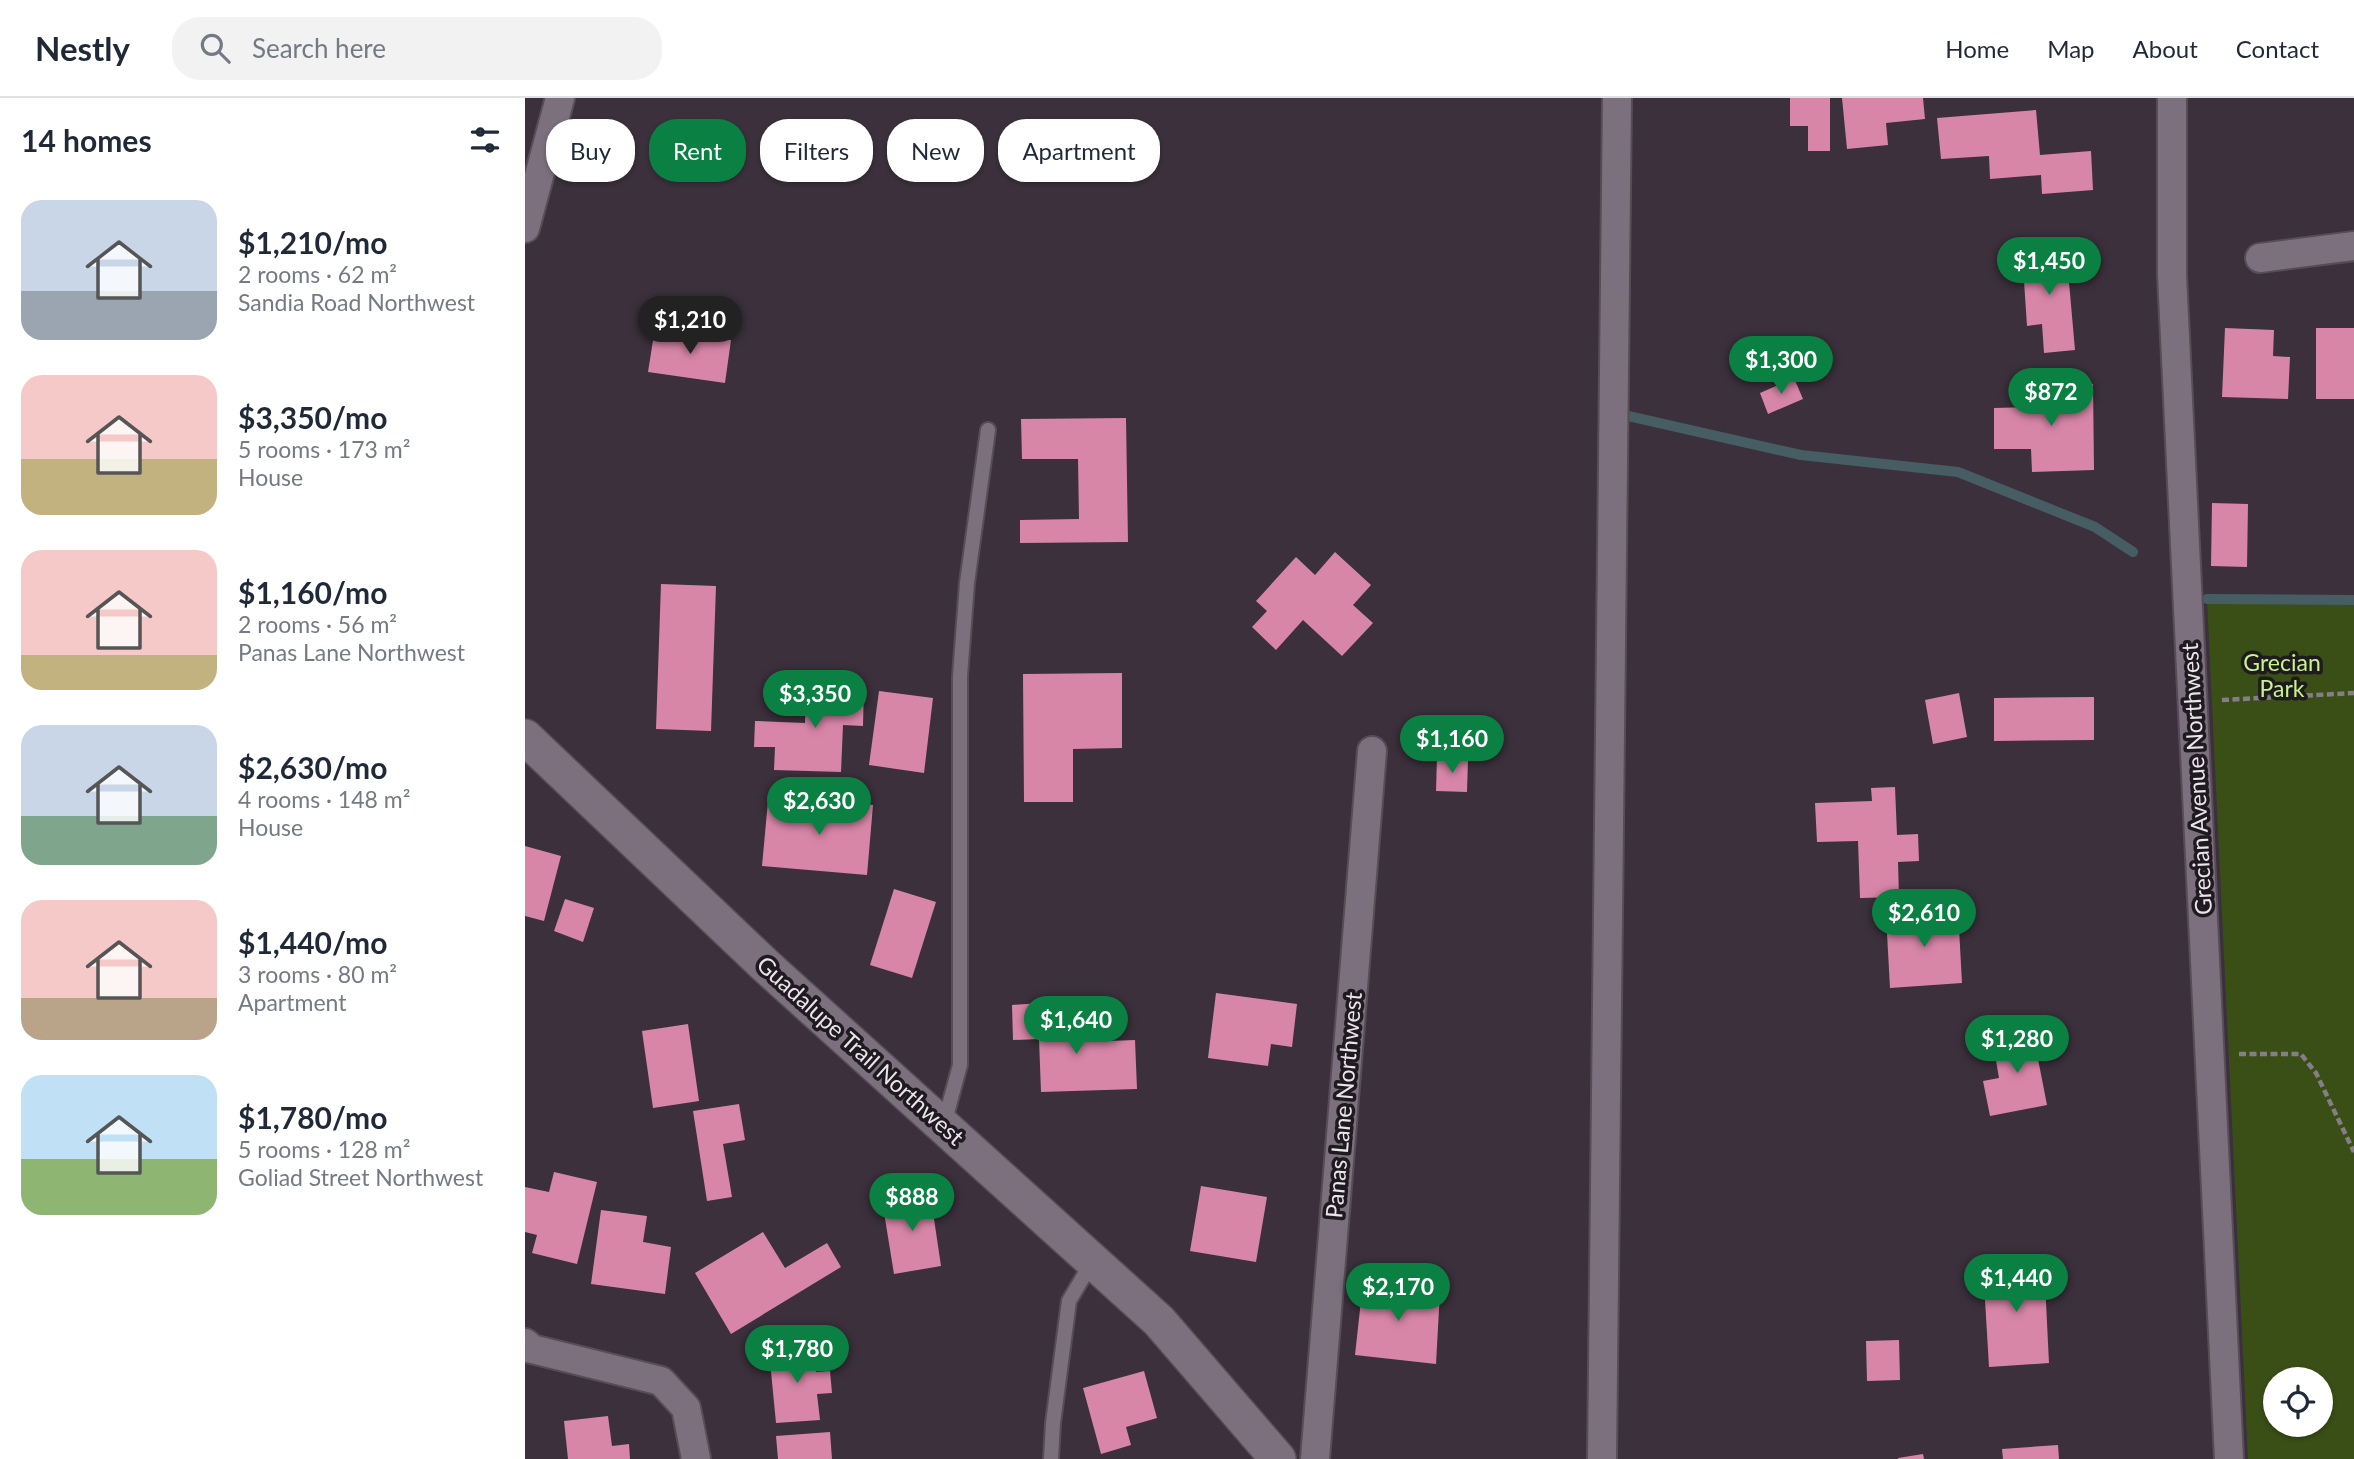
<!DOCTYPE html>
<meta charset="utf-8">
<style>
body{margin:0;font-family:Lato,sans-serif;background:#f2f2f3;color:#1f2937;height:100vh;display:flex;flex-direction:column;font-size:26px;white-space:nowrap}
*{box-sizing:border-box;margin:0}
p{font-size:23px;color:#747a83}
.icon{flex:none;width:38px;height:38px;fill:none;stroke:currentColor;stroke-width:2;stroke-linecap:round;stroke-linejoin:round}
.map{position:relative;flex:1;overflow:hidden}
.sheet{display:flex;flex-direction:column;background:#fff;width:525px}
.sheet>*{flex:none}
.guide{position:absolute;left:21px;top:21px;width:665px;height:63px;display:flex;gap:14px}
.tools{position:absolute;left:1738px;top:1269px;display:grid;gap:14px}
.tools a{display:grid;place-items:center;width:70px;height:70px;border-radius:50%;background:#fff;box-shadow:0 2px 5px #0004;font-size:35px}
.price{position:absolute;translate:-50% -60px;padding:0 16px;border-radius:24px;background:#0b8043;color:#fff;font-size:23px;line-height:46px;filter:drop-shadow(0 2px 4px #0008)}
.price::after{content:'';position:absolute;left:50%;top:42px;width:21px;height:16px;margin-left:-10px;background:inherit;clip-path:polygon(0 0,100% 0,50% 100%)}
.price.active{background:#222;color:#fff}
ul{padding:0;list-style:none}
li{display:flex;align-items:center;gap:21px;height:175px;padding:0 21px}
li span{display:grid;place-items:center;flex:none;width:196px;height:140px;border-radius:21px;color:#555}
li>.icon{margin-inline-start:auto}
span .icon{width:84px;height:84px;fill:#fffc;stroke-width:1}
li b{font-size:30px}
h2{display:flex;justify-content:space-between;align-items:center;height:84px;padding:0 21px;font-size:30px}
.tag{padding:0 24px;border-radius:28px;background:#fff;box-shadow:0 2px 5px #0004;font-size:24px;line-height:63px}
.tag.active{background:#0b8043;color:#fff}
header{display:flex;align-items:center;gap:42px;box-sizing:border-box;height:98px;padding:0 35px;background:#fff;border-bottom:2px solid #e0e1e3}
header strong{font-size:33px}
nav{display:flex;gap:38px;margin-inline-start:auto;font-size:24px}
.search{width:490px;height:63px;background:#f2f2f3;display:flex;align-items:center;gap:18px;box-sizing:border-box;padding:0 24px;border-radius:28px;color:#747a83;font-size:26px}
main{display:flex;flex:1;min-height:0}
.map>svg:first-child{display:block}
.green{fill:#3a4f16;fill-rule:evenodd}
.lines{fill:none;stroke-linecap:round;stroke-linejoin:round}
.stream{stroke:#465e63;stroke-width:10}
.building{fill:#d886a8}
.service-casing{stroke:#564d57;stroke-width:18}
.minor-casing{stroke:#564d57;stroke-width:32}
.tertiary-casing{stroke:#564d57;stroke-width:38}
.path{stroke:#867d87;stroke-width:4.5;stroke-dasharray:7 3.5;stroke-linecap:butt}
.service{stroke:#7c707e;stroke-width:14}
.minor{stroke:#7c707e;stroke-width:28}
.tertiary{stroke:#7c707e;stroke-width:35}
.labels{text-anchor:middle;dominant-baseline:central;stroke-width:7;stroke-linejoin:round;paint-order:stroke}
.park-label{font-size:23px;fill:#c8f28b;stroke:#1f1a20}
.street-label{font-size:23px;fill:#ebe4ec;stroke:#1f1a20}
</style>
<header>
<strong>Nestly</strong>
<div class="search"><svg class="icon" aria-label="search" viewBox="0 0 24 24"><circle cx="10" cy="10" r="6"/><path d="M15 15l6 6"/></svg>Search here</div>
<nav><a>Home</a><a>Map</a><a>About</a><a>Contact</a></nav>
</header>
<main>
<section class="sheet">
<h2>14 homes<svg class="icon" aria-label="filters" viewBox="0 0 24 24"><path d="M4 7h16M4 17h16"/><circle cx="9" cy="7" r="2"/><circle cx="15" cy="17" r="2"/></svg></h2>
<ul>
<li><span style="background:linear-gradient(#c9d6e8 65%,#9aa5b1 0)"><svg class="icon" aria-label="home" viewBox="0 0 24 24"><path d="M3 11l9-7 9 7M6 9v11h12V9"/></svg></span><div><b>$1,210/mo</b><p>2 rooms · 62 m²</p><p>Sandia Road Northwest</p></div></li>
<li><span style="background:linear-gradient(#f6c9c9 60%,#c2b280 0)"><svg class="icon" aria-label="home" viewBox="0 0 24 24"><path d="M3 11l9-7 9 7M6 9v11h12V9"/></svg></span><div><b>$3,350/mo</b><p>5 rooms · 173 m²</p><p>House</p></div></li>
<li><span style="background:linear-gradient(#f6c9c9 75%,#c2b280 0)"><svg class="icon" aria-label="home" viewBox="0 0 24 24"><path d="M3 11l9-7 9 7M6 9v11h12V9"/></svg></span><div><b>$1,160/mo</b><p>2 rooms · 56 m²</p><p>Panas Lane Northwest</p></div></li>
<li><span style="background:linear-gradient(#c9d6e8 65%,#7fa58c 0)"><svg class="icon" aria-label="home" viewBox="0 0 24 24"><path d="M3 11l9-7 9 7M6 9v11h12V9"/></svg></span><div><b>$2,630/mo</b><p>4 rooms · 148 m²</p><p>House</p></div></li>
<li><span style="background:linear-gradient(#f6c9c9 70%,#b9a48a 0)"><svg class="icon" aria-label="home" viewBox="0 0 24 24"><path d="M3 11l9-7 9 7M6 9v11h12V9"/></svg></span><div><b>$1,440/mo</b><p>3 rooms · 80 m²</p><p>Apartment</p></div></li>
<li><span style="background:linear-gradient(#bfe0f5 60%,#8fb573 0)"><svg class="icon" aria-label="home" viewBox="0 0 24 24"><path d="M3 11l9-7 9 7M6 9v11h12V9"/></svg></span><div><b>$1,780/mo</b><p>5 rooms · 128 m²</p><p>Goliad Street Northwest</p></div></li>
</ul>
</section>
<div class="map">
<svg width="1829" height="1361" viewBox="0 0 1829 1361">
<rect width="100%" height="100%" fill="#3b303c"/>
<path class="green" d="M1682,501L1829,507V1361H1723ZM1750,1281H1796V1326H1750Z"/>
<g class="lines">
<g class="stream">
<polyline points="1090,315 1276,357 1433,374 1570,429 1608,454"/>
<polyline points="1682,501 1829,502"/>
</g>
</g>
<g class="building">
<polygon points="1265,0 1305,0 1305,53 1283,53 1283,28 1265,28"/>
<polygon points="1317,0 1398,0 1400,21 1361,25 1363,47 1322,51"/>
<polygon points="1511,12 1515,57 1566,53 1568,92 1517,96 1516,77 1465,81 1464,58 1416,61 1412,20"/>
<polygon points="1541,150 1550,252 1519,255 1517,226 1502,228 1497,153"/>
<polygon points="130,230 206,242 200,285 123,274"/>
<polygon points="1700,230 1749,232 1748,258 1765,259 1763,301 1697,299"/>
<rect x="1791" y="230" width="38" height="71"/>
<polygon points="1269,280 1278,301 1243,316 1235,295"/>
<polygon points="1568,286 1569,372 1507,374 1506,351 1469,351 1469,310 1507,309 1506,287"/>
<polygon points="601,320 603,444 495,445 495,422 554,421 553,361 497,361 496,321"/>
<polygon points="1687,405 1723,406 1722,469 1686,468"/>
<polygon points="810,454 846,487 828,507 848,525 817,558 778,522 751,552 727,529 742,513 731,503 771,459 790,477"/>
<polygon points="136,486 191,488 186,633 131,631"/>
<polygon points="597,575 597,650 548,651 548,704 499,704 498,576"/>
<polygon points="281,586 339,587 338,628 318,627 316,674 249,672 250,649 229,649 230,623 280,625"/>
<polygon points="354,593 408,600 399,675 344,667"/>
<polygon points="1434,595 1442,639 1408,646 1400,602"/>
<polygon points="1569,599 1569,642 1469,643 1469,600"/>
<polygon points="912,659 943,661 942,694 911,693"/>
<polygon points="1370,689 1372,737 1393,736 1394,763 1373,764 1374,799 1335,800 1333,743 1292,744 1290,705 1347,703 1346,690"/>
<polygon points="289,701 348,707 342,777 237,768 243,703 288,708"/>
<polygon points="0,748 36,758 19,823 0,818"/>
<polygon points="369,791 411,804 387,880 345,867"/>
<polygon points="40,801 69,810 58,844 29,833"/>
<polygon points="1433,812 1437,885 1365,890 1361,817"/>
<polygon points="691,895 772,906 767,949 746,946 743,968 683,960"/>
<polygon points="515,905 516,932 557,930 558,944 610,942 612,991 516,994 514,941 488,942 487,907"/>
<polygon points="1505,920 1522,1007 1465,1018 1458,983 1474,980 1469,951 1491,947 1487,923"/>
<polygon points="163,926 174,1003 128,1010 117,933"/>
<polygon points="214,1006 220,1042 198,1046 207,1099 182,1103 168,1013"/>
<polygon points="29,1074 72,1084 52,1166 7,1155 12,1137 0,1134 0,1089 24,1094"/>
<polygon points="676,1088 742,1099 731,1164 665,1153"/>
<polygon points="405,1094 416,1168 369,1176 357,1102"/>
<polygon points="76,1112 122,1118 118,1144 146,1149 140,1196 66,1186"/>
<polygon points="238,1134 260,1170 302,1145 316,1169 206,1236 170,1175"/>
<polygon points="1519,1164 1524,1265 1464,1269 1458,1168"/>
<polygon points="838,1184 915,1193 911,1266 830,1257"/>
<polygon points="1374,1242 1375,1282 1342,1283 1341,1243"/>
<polygon points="288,1249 291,1274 305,1273 307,1295 292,1296 295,1322 251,1325 244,1253"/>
<polygon points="619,1273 632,1320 601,1329 606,1347 576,1356 558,1290"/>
<polygon points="83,1318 87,1348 104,1346 105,1361 43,1361 39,1323"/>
<polygon points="305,1334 307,1361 253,1361 251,1338"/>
<polygon points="1533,1347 1534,1361 1478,1361 1477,1351"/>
<polygon points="1398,1356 1399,1361 1373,1361 1373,1360"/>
</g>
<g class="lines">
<defs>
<g id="service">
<polyline points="419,1026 435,967 435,578 442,485 463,332"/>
<polyline points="526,1361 528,1325 544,1203 567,1164"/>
</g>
<g id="minor">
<polyline points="1647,0 1647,177 1704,1361"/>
<polyline points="0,130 35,0"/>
<polyline points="1735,160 1829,148"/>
<polyline points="0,1245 7,1251 136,1283 161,1310 171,1361"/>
<polyline points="790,1361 847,653"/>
<polyline points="1077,1361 1092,0"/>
</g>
<polyline id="tertiary" points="0,639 241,868 634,1223 753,1361"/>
</defs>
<use href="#service" class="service-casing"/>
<use href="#minor" class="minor-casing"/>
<use href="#tertiary" class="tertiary-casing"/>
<g class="path">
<polyline points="1697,602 1829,595"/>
<polyline points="1714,956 1776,956 1791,975 1829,1054"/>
</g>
<use href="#service" class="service"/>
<use href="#minor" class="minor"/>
<use href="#tertiary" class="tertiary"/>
</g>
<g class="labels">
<g class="park-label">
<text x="1757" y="564">Grecian<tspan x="1757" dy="26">Park</tspan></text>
</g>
<g class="street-label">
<text transform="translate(1671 681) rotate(-93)">Grecian Avenue Northwest</text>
<text transform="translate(336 952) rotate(42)">Guadalupe Trail Northwest</text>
<text transform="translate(818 1007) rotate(-85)">Panas Lane Northwest</text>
</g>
</g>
</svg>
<div class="tools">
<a><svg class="icon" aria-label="locate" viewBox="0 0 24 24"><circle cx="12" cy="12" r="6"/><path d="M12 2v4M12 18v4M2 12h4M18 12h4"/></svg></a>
</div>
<b class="price" style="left:1524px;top:199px">$1,450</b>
<b class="price active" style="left:165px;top:258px">$1,210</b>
<b class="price" style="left:1256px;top:298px">$1,300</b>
<b class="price" style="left:1526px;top:330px">$872</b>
<b class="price" style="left:290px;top:632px">$3,350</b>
<b class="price" style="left:927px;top:677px">$1,160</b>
<b class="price" style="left:294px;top:739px">$2,630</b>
<b class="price" style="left:1399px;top:851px">$2,610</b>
<b class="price" style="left:551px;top:958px">$1,640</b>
<b class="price" style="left:1492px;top:977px">$1,280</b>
<b class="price" style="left:387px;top:1135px">$888</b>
<b class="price" style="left:1491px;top:1216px">$1,440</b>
<b class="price" style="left:873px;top:1225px">$2,170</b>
<b class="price" style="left:272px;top:1287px">$1,780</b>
<div class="guide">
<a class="tag">Buy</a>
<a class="tag active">Rent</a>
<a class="tag">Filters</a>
<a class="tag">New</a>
<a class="tag">Apartment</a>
</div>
</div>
</main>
